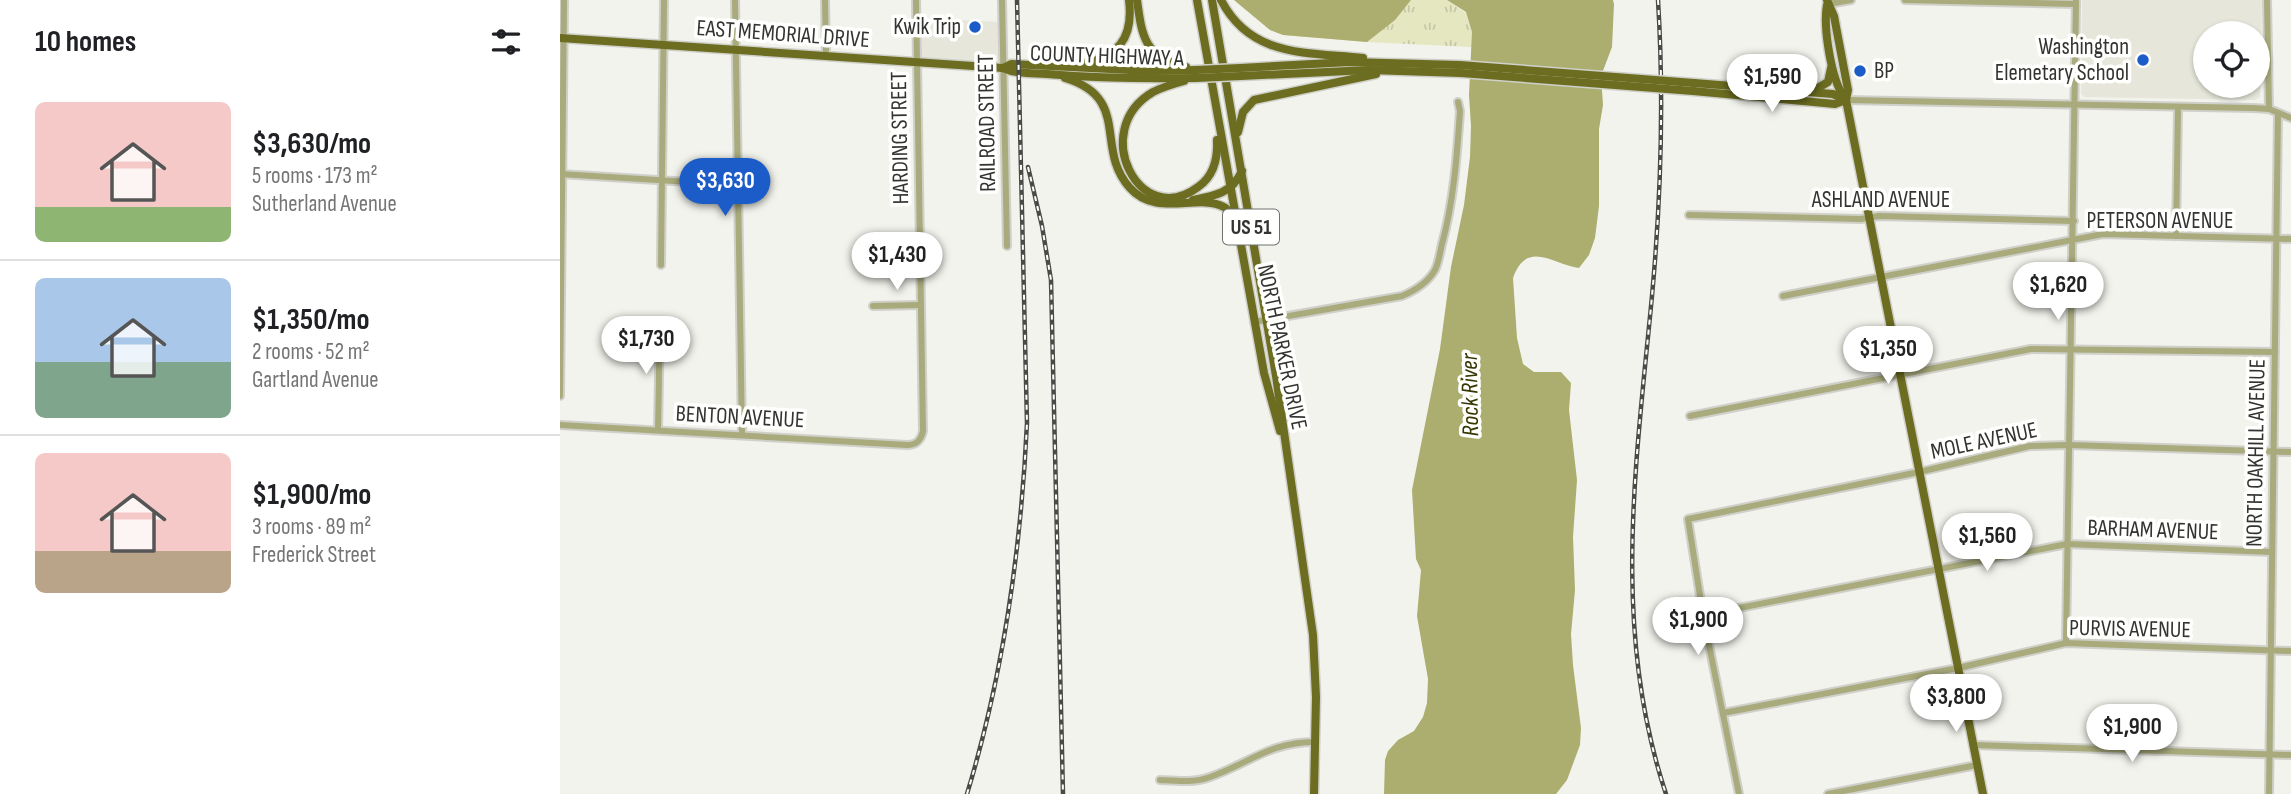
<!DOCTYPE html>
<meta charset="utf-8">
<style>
body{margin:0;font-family:"Sofia Sans Condensed",sans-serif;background:#f2f2f2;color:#202124;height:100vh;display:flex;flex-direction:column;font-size:26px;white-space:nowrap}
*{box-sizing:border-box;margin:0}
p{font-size:23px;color:#757577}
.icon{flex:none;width:38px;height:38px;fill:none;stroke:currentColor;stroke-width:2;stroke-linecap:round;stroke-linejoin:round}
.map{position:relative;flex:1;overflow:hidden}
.details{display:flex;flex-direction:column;background:#fff;width:560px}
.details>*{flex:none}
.fabs{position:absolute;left:1633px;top:21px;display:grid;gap:14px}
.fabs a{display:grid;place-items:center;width:77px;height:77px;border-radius:50%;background:#fff;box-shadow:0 2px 5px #0004;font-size:35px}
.price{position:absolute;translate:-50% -60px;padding:0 16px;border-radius:24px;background:#fff;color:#222;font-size:23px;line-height:46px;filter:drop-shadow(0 2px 4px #0008)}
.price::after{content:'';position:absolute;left:50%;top:42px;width:21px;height:16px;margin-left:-10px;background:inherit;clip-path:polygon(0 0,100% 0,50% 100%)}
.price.selected{background:#1b5cc8;color:#fff}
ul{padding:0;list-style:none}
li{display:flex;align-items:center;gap:21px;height:175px;padding:0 35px}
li+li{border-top:2px solid #e0e0e0}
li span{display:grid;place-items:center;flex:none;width:196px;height:140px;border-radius:10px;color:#555}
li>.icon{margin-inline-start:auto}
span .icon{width:84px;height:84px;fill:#fffc;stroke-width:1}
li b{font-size:30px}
h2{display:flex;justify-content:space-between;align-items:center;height:84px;padding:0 35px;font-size:30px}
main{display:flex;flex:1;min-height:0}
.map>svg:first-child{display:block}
.built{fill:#e6e7da;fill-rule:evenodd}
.park{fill:url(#park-tufts)}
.water{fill:#abae6f}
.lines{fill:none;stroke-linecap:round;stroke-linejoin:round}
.minor-casing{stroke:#d0d0ca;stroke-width:10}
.major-casing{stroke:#d0d0ca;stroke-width:11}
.minor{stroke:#a9ab7c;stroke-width:6}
.major{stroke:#6c6d20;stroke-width:8}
.rail-casing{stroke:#4a4a47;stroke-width:4.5}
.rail{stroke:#fffffe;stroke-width:2;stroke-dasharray:5;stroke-linecap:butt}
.major-bridge-casing{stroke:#d0d0ca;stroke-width:11;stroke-linecap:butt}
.major-bridge{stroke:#6c6d20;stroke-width:8}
.poi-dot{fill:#1b5cc8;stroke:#fffffe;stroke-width:2.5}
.labels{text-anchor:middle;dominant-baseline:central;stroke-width:7;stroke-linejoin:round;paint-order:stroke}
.shield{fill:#fffffe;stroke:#70706e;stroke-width:2}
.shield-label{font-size:21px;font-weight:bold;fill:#333331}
.poi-label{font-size:23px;fill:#333331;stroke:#fffffe;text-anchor:end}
.street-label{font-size:23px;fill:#333331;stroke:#fffffe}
.water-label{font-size:24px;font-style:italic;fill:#363703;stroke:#fffffe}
</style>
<main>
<section class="details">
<h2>10 homes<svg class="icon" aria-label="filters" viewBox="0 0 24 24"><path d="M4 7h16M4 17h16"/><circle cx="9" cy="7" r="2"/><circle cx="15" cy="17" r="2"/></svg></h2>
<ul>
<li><span style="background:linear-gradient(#f6c9c9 75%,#8fb573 0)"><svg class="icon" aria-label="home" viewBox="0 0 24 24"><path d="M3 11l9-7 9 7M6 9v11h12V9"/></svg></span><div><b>$3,630/mo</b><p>5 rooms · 173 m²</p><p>Sutherland Avenue</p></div></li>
<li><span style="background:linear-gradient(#a9c7e8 60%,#7fa58c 0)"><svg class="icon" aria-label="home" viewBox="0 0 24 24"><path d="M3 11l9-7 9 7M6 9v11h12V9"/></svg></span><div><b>$1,350/mo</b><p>2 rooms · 52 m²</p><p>Gartland Avenue</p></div></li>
<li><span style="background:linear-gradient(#f6c9c9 70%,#b9a48a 0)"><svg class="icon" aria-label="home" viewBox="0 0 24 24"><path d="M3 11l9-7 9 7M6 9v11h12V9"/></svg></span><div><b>$1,900/mo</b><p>3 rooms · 89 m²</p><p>Frederick Street</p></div></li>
</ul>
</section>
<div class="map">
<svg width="1731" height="794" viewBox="0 0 1731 794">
<defs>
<pattern id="park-tufts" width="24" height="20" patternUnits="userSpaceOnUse" patternTransform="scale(1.75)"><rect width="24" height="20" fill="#e5e7c1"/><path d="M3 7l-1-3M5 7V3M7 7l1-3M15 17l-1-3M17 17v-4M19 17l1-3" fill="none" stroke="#c5c7a6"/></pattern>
</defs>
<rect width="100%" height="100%" fill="#f2f3ec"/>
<g class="built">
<path d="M1522,0H1702L1700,97L1695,100L1525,97L1521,94ZM1698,33V86H1645V33Z"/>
<polygon points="356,18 442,22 443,68 357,62"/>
</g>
<polygon class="park" points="674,0 887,0 907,14 912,32 912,47 807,42 723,35 710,30"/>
<g class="water">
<polygon points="674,0 851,0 835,20 807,42 723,35 710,30"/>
<path d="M887,0H1053L1054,4L1052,47L1041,76L1043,105L1039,129V206L1035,238L1029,255L1019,268C995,266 967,238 953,278L957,338L963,364L974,372H1001L1011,383L1009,410L1017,480L1013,537L1015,590L1011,634L1013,665L1021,728L1020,745L1007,780L996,794H824L825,760L828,751L838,740L854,731L863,717L867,703L868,679L857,616L861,570L856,559L852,490L880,349L891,267L904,205L910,157L911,126L909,95L912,32L906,12Z"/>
</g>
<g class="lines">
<defs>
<g id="minor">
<polyline points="175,0 182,435"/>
<polyline points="265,0 266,56"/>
<polyline points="442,0 447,246"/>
<polyline points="1345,0 1516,4"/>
<polyline points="1707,0 1709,109"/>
<polyline points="1268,4 1291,0"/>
<polyline points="1286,100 1693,108 1709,109 1731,118"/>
<polyline points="0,174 178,185"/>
<polyline points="1129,215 1301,219 1319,216 1514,221"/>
<polyline points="1616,236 1618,107"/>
<polyline points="101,265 104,0"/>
<polyline points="1223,296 1543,234 1731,239"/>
<polyline points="313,306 360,305"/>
<path d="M694,322L842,296C854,291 868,282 875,270C879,262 880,252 882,244C894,200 897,155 900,111L898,102"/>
<polyline points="0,396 4,0"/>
<polyline points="1130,416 1471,349 1715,352"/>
<path d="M0,425L347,445C357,445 361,440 363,431L356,0"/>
<polyline points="98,430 100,322"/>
<polyline points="1143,615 1507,544 1712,552"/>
<polyline points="1506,643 1516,0"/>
<polyline points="1163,713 1398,668 1506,643 1731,651"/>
<polyline points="1413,745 1731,755"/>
<path d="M600,780C617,781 634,783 650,777C690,763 709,742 755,742"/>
<polyline points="1179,794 1143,615 1128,519 1359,472 1470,446 1509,445 1731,452"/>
<polyline points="1268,794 1417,765"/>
<polyline points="1709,794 1718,113"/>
</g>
<g id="major">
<path d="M577,0C582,38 585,57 626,67"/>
<polyline points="637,0 704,373 720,431"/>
<polyline points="652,0 716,376 753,635 756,697 754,794"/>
<path d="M661,0C691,58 747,52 803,58"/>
<polyline points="1267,0 1274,16 1288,90 1286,100 1423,794"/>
<path d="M1267,5C1263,27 1271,79 1284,97"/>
<path d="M0,38L443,68C456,74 472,73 487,74C536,78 586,79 636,78"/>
<path d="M519,65C557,57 574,40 569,0"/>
<polyline points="443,68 451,64 590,71 636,70"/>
<polyline points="680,68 790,62 900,65"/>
<polyline points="681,76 809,70 901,73"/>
<path d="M505,78C572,98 534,149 570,188C597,218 637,193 664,207C670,210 671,219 673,225"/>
<path d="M624,81C613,84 603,87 593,92C528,130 580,231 638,187C654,176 658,159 657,140"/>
<polyline points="1134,83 1273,94 1286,100"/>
<polyline points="1133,91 1275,104 1286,100"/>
<polyline points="1253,91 1268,82 1271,68"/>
<polyline points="678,132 683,112 694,100 816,74"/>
<path d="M633,200C655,196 672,193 682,171"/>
</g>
</defs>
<use href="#minor" class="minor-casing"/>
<use href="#major" class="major-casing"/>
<use href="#minor" class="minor"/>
<use href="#major" class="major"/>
<defs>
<g id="rail">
<path d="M1098,0C1104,98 1101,198 1092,296C1076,464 1051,629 1106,794"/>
<polyline points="468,167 482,226 491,280 503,794"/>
<path d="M407,794C444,672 461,550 467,423L457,0"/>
</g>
</defs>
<use href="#rail" class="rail-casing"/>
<use href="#rail" class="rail"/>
<defs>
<g id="major-bridge">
<polyline points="900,65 1134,83"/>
<polyline points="636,70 680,68"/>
<polyline points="901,73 1133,91"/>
<polyline points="636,78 681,76"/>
</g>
</defs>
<use href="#major-bridge" class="major-bridge-casing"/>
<use href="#major-bridge" class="major-bridge"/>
</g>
<g class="poi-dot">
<circle cx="415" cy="27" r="7"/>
<circle cx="1583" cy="60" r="7"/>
<circle cx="1300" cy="71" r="7"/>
</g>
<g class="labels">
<rect class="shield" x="663" y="209.5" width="56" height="35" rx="5"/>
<g class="shield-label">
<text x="691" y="227">US 51</text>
</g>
<g class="poi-label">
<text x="401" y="27">Kwik Trip</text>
<text x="1569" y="47">Washington<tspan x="1569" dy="26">Elemetary School</tspan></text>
<text x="1314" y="71" text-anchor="start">BP</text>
</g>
<g class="street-label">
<text transform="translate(223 34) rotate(4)">EAST MEMORIAL DRIVE</text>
<text transform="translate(547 56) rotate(2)">COUNTY HIGHWAY A</text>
<text transform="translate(427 123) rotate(-91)">RAILROAD STREET</text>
<text transform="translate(340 138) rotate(-91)">HARDING STREET</text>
<text x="1321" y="200">ASHLAND AVENUE</text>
<text x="1600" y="221">PETERSON AVENUE</text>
<text transform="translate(722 347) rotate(78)">NORTH PARKER DRIVE</text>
<text transform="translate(180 417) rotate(3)">BENTON AVENUE</text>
<text transform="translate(1424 441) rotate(-12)">MOLE AVENUE</text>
<text transform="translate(1696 453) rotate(-89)">NORTH OAKHILL AVENUE</text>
<text transform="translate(1593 530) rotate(2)">BARHAM AVENUE</text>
<text transform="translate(1570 629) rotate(1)">PURVIS AVENUE</text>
</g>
<g class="water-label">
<text transform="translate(910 395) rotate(-91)">Rock River</text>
</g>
</g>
</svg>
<div class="fabs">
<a><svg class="icon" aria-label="locate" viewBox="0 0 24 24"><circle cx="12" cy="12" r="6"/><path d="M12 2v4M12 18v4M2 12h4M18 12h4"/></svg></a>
</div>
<b class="price" style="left:1212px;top:114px">$1,590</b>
<b class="price selected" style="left:165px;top:218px">$3,630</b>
<b class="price" style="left:337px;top:292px">$1,430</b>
<b class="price" style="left:1498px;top:322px">$1,620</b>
<b class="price" style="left:86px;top:376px">$1,730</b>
<b class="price" style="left:1328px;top:386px">$1,350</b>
<b class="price" style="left:1427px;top:573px">$1,560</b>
<b class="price" style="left:1138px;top:657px">$1,900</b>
<b class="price" style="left:1396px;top:734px">$3,800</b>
<b class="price" style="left:1572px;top:764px">$1,900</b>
</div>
</main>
